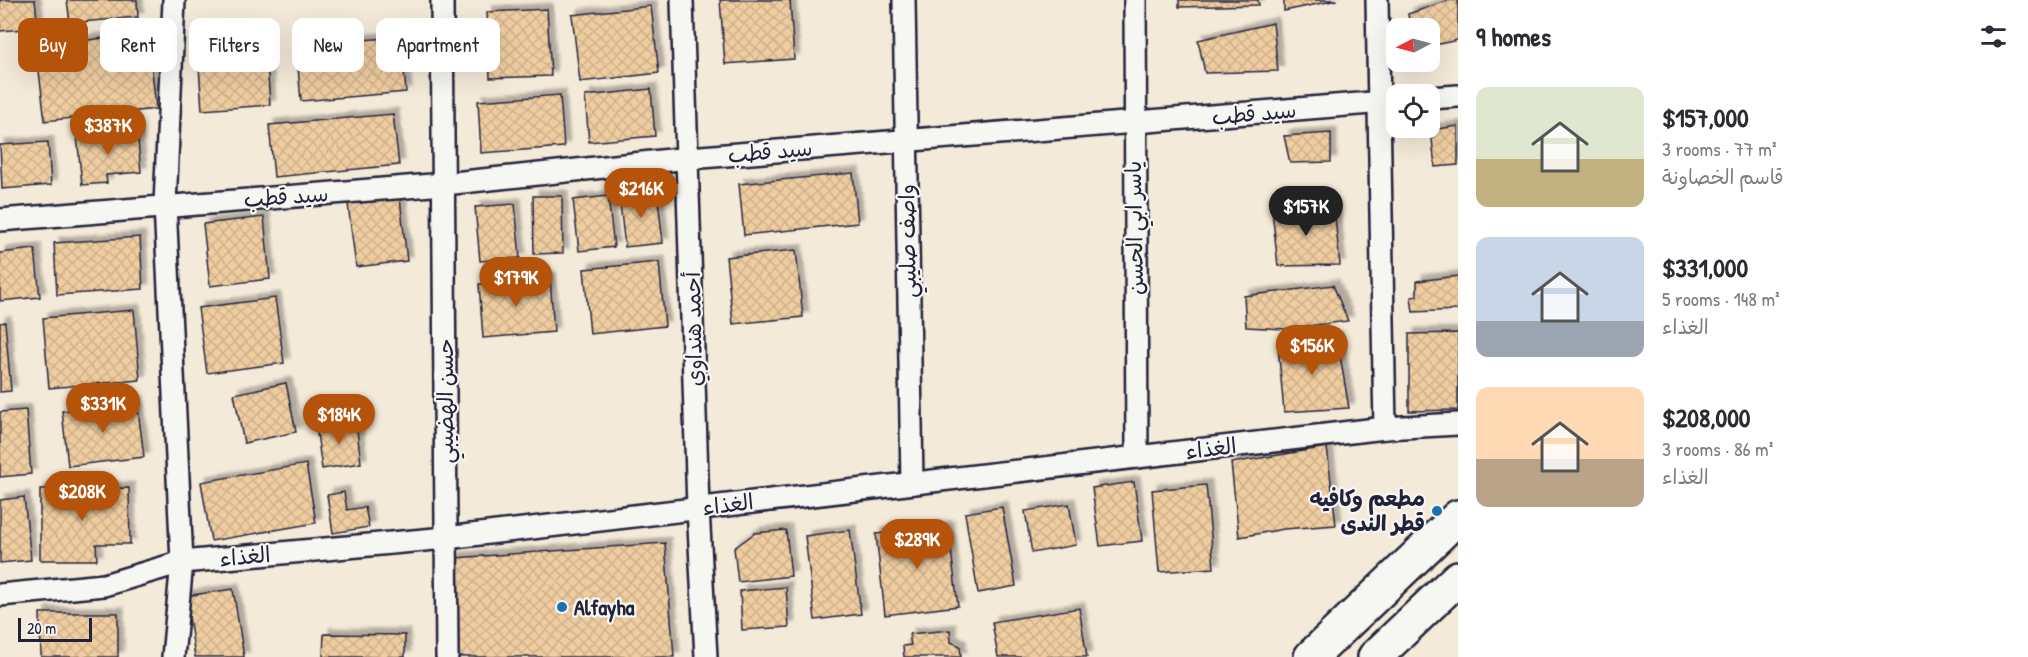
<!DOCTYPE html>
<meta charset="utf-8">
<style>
body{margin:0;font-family:"Patrick Hand","Playpen Sans Arabic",sans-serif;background:#f2f2f3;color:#2b2b33;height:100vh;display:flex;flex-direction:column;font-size:22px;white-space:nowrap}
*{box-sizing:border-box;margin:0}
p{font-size:20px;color:#7c7c81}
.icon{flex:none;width:33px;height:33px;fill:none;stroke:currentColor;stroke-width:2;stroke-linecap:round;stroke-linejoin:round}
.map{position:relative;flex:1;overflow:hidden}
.sheet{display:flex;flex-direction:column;background:#fff;width:570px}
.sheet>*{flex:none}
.hud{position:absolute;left:18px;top:18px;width:570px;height:54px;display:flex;gap:12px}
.needle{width:39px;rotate:264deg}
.fabs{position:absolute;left:1386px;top:18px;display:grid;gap:12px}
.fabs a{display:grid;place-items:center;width:54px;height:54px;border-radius:12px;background:#fff;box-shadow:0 6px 24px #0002;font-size:30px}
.scale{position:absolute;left:18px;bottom:15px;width:74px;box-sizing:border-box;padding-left:6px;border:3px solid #22223b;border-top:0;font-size:16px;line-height:21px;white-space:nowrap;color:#22223b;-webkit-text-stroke:4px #f6f6f2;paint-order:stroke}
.price{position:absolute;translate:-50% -51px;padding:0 14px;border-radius:21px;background:#b45309;color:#fff;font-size:20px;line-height:39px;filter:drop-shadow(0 2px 3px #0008)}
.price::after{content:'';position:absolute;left:50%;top:36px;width:18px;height:14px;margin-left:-9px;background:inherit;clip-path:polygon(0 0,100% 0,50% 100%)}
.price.active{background:#222;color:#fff}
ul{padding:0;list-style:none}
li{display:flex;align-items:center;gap:18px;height:150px;padding:0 18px}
li span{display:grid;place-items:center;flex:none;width:168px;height:120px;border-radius:12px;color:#555}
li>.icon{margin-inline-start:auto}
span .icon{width:72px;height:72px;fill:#fffc;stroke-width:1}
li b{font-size:26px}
h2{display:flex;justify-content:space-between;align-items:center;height:72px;padding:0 18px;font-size:26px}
.tag{padding:0 21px;border-radius:12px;background:#fff;box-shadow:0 6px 24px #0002;font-size:21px;line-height:54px}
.tag.active{background:#b45309;color:#fff}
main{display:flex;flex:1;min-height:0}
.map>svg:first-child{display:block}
.building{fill:url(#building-cross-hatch);stroke:#22223b;stroke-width:1.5;filter:url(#shadow)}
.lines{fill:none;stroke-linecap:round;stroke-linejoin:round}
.street-casing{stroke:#22223b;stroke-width:26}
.primary-casing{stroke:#22223b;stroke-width:38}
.street{stroke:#f6f6f2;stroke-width:21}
.primary{stroke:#f6f6f2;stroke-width:33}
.poi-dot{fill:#1f6fb2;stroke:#f6f6f2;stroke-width:2}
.labels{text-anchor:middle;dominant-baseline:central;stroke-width:4.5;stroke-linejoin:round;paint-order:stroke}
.street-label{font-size:22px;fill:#22223b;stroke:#f6f6f2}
.poi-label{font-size:22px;font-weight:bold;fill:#22223b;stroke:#f6f6f2;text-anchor:end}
</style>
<main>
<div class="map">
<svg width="1458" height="657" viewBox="0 0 1458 657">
<defs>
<pattern id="building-cross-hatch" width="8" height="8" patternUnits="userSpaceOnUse" patternTransform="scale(1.5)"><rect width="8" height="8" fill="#efcda0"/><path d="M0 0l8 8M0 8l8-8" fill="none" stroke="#cdb08b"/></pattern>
<filter id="shadow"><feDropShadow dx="5.5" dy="-5.5" stdDeviation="1.5" flood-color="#0004"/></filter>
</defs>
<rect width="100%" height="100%" fill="#f4ead9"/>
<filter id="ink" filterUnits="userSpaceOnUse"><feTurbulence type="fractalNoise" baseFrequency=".0167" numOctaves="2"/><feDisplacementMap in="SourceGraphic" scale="12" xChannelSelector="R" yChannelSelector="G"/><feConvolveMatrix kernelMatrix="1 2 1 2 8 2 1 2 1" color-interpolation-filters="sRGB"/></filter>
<g filter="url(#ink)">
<g class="building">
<polygon points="0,0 35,0 38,28 0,31"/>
<polygon points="67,0 137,0 138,17 70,23"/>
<polygon points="720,0 790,0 794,59 725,64"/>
<polygon points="1179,0 1258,0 1259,5 1179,7"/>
<polygon points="1284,0 1337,0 1284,11"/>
<polygon points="1450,0 1458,0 1458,40 1430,46 1430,28 1410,28 1408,14"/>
<polygon points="651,6 659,73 580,82 572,15"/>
<polygon points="547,9 551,76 490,78 487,12"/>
<polygon points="1273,23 1278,71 1205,73 1198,40"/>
<polygon points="265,32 270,105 202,110 197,37"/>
<polygon points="140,34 141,43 150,51 156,109 45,121 36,46"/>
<polygon points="401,37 406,92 301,101 296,45"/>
<polygon points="651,89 655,136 589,142 585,96"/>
<polygon points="560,95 564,147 481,153 478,101"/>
<polygon points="393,114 399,165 274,177 269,125"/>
<polygon points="1458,126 1458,165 1435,167 1431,130"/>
<polygon points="137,131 141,172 106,175 107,183 82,185 77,136"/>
<polygon points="1331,133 1331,162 1290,163 1284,136"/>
<polygon points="48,142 51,185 2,189 0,145"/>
<polygon points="853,173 858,223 744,235 739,184"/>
<polygon points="657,191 663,243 625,247 619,195"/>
<polygon points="533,196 562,196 563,253 534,254"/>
<polygon points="608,196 614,247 579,251 573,200"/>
<polygon points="400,198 407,261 356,267 348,204"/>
<polygon points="515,204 520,258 480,261 475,207"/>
<polygon points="1334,208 1340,265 1278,266 1272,210"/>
<polygon points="264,217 270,279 210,286 203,224"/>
<polygon points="140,237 143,289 57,295 54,243"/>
<polygon points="35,249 40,297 0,301 0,253"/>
<polygon points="796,250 803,317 733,324 726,257"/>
<polygon points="659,262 665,326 590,334 584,269"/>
<polygon points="1458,276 1458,310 1413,312 1411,297 1417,296 1417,281"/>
<polygon points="550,278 554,332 483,338 479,284"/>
<polygon points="1333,285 1348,321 1285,329 1246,327 1244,296"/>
<polygon points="275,298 284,363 207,373 198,308"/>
<polygon points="134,310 140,380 49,388 43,318"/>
<polygon points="5,322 11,391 0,392 0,323"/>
<polygon points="1458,333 1458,410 1409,411 1409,334"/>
<polygon points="1337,338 1349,408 1284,412 1278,346"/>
<polygon points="286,383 296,432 244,443 234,394"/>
<polygon points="137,402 144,457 68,466 62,411"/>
<polygon points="26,410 31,474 0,477 0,412"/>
<polygon points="356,422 361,463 322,469 316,426"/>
<polygon points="1327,447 1336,525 1284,529 1239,537 1231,463"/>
<polygon points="306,464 316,523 211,541 201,482"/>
<polygon points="1134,482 1142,541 1100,546 1092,488"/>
<polygon points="1206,485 1214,568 1159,572 1152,490"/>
<polygon points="129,488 130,544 96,544 97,560 40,560 40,489"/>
<polygon points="344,492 347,510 365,507 369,527 333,533 327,495"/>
<polygon points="24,497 31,560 0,563 0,500"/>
<polygon points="1069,504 1076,545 1032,553 1025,511"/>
<polygon points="1002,507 1016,586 978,593 965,513"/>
<polygon points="948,526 958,606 885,615 876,534"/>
<polygon points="786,530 791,576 738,582 734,548 755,533"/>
<polygon points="850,530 861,614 815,620 805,536"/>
<polygon points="665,543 674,657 455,657 454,558"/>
<polygon points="786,587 789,627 742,630 740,591"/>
<polygon points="233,589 244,657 195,657 186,596"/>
<polygon points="1079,608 1087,657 998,657 992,622"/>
<polygon points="40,613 118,613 118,657 41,657"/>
<polygon points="950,630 951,642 960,646 961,657 904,657 903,646 911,645 909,634"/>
<polygon points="324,634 405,635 405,657 323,657"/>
</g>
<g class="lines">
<defs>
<g id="street">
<polyline points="442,0 447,657"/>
<polyline points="682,0 698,508 706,657"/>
<polyline points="904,0 912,483"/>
<polyline points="1135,0 1137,457"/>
<polyline points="1377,0 1385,428"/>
<polyline points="1430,98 1458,96"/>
<polyline points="0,220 444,184 689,158 1396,101"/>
<polyline points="0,595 104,585 182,562 446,538 1385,428 1458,424"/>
<polyline points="173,657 182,562 165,205 174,0"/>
</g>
<g id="primary">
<polyline points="1311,657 1458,517"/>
<polyline points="1375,657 1458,578"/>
</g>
</defs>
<use href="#street" class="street-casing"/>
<use href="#primary" class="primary-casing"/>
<use href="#street" class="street"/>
<use href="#primary" class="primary"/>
</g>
</g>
<g class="poi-dot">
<circle cx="1437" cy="511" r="6"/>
<circle cx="562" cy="607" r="6"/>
</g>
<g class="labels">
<g class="street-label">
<text transform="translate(1254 113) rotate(-5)">سيد قطب</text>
<text transform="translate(770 151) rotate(-5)">سيد قطب</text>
<text transform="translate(286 196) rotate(-4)">سيد قطب</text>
<text transform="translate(1134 228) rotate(-91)">ياسر ابي الحسن</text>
<text transform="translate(907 241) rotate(-91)">واصف صليبي</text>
<text transform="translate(693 329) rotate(-91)">أحمد هنداوي</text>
<text transform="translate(445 401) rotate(-90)">حسن الهضيبي</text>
<text transform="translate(1211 448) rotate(-7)">الغذاء</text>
<text transform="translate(728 504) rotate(-7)">الغذاء</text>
<text transform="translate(245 556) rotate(-5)">الغذاء</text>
</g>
<g class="poi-label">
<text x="1425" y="498">مطعم وكافيه<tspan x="1425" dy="25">قطر الندى</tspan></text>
<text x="574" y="607" text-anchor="start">Alfayha</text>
</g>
</g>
</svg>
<div class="fabs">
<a><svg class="needle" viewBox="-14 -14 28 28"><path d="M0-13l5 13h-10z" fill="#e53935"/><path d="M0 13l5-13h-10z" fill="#7c7c81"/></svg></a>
<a><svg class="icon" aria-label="locate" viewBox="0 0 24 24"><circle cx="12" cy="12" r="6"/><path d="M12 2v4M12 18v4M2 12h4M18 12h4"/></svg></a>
</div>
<div class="scale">20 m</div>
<b class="price" style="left:108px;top:156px">$387K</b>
<b class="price" style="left:641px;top:219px">$216K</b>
<b class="price active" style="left:1306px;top:237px">$157K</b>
<b class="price" style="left:516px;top:308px">$179K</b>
<b class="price" style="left:1312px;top:376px">$156K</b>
<b class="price" style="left:103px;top:434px">$331K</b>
<b class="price" style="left:339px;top:445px">$184K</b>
<b class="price" style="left:82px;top:522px">$208K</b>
<b class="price" style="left:917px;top:570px">$289K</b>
<div class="hud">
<a class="tag active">Buy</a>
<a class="tag">Rent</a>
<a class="tag">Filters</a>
<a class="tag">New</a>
<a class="tag">Apartment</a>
</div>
</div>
<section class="sheet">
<h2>9 homes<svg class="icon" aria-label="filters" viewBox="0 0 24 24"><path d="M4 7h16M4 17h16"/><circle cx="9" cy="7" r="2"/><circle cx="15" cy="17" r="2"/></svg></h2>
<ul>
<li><span style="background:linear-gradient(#dfe7d0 60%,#c2b280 0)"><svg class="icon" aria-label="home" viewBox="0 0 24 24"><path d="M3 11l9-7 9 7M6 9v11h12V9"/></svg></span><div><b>$157,000</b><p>3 rooms · 77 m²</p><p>قاسم الخصاونة</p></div></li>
<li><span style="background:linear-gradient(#c9d6e8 70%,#9aa5b1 0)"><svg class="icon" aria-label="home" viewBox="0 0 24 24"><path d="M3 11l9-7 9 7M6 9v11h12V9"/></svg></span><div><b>$331,000</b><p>5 rooms · 148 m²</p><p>الغذاء</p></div></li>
<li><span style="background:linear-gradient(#ffd9b3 60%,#b9a48a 0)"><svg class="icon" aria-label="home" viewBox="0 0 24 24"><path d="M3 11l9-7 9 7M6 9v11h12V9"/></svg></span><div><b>$208,000</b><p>3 rooms · 86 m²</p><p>الغذاء</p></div></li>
</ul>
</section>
</main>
